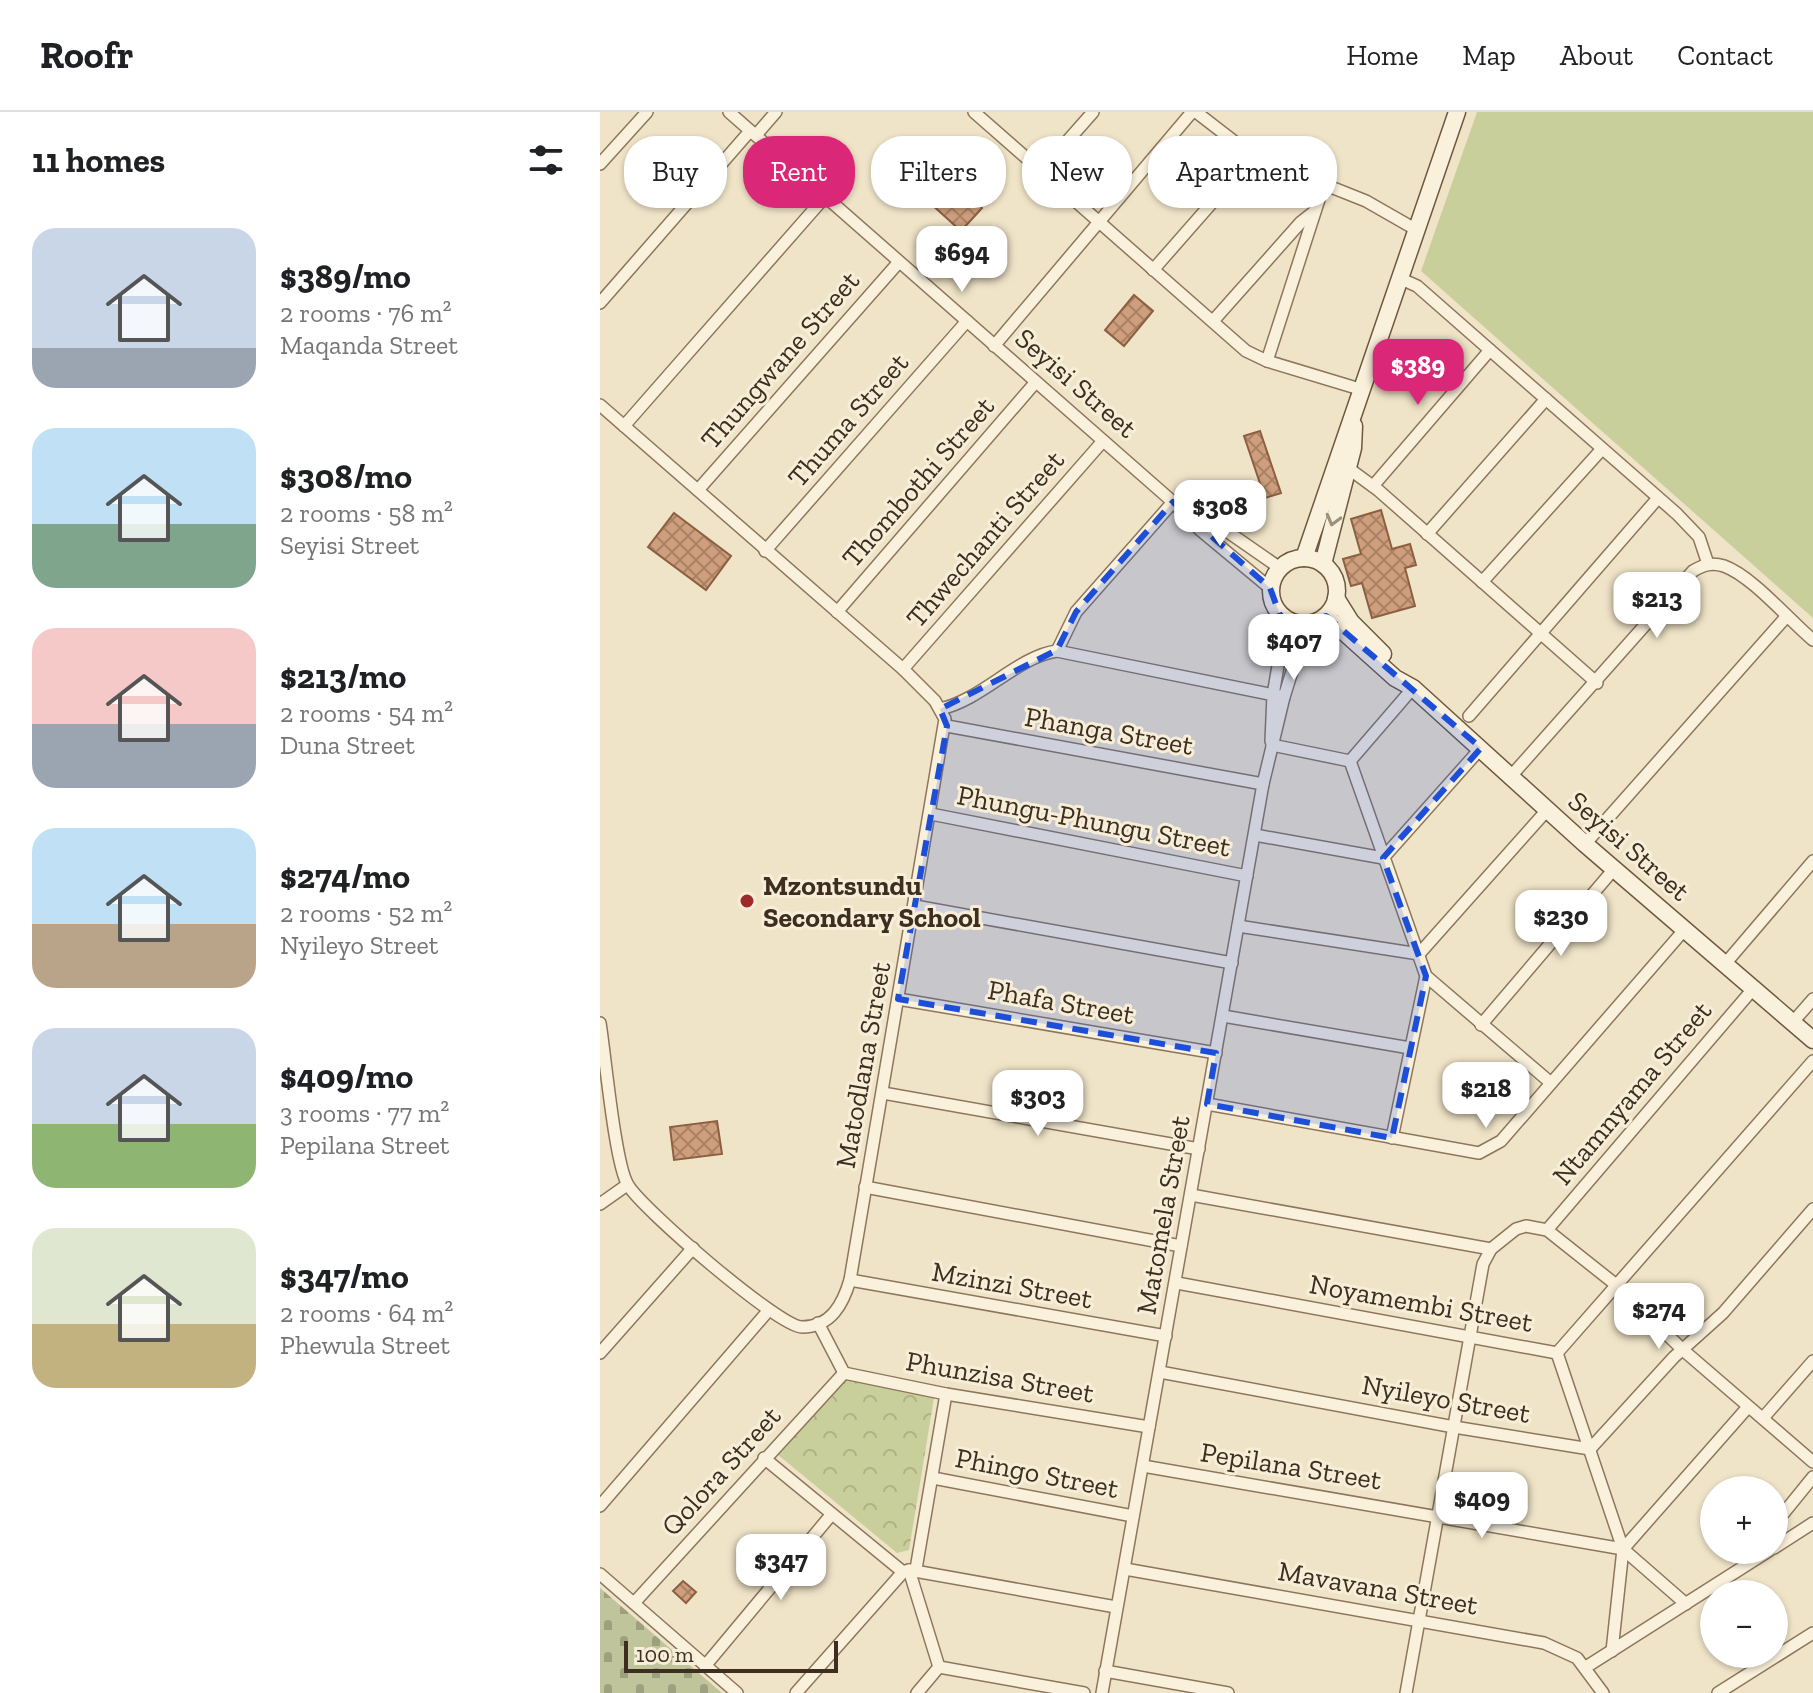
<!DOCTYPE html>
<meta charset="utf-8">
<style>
body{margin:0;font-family:"Zilla Slab",serif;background:#f6f6f6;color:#202124;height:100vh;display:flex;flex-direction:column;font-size:30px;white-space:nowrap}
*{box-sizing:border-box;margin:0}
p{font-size:26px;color:#757577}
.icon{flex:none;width:44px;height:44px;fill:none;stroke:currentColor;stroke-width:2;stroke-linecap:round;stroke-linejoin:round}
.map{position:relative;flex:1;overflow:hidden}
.side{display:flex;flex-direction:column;background:#fff;width:600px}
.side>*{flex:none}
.banner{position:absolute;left:24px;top:24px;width:760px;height:72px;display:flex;gap:16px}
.buttons{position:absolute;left:1100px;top:1364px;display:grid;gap:16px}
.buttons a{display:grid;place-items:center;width:88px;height:88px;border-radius:50%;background:#fff;box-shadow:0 2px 6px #0004;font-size:40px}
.scale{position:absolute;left:24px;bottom:20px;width:214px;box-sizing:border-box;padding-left:8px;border:4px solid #3d2e20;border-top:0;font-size:22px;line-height:28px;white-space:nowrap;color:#3d2e20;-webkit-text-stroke:6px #f7eed8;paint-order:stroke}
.price{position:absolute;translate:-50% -68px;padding:0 18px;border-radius:16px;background:#fff;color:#222;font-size:26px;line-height:52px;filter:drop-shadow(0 2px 4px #0008)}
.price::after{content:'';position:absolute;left:50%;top:48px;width:24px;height:18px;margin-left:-12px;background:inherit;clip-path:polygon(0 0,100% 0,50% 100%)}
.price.current{background:#db2777;color:#fff}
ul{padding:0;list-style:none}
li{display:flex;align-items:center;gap:24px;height:200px;padding:0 32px}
li span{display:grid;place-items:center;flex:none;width:224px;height:160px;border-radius:24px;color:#555}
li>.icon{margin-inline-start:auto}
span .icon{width:96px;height:96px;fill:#fffc;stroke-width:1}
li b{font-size:34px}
h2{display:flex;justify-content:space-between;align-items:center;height:96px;padding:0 32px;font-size:34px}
.chip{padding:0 28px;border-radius:32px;background:#fff;box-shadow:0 2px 6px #0004;font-size:28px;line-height:72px}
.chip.current{background:#db2777;color:#fff}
header{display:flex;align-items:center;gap:48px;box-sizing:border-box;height:112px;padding:0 40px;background:#fff;border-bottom:2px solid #e0e0e0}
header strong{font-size:38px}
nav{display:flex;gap:44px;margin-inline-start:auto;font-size:28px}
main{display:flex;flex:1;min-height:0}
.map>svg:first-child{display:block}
.green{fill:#c9cf9b}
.cemetery{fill:url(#cemetery-stones)}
.park{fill:url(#park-crowns)}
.building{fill:url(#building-cross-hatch);stroke:#8d5f41;stroke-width:2}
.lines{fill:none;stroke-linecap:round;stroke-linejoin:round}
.street-casing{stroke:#8d765c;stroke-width:14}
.secondary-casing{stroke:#6f573f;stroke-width:19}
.street{stroke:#faf1dc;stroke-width:11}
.secondary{stroke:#faf1dc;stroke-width:16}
.oneway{stroke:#9c907e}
.marked{fill:#1d4ed8;fill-opacity:0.2;stroke:#1d4ed8;stroke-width:6;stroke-dasharray:16 10;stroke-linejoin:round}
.poi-dot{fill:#9e2a2b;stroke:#f7eed8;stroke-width:3}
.labels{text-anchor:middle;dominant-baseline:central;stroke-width:6;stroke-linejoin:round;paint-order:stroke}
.street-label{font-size:28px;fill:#3d2e20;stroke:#f7eed8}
.poi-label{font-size:28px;font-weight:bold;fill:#3d2e20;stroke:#f7eed8;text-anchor:start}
</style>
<header>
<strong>Roofr</strong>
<nav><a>Home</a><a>Map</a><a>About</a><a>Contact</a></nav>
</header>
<main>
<section class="side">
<h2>11 homes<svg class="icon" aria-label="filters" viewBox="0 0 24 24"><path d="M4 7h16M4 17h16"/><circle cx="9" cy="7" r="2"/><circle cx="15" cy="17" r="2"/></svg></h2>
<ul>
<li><span style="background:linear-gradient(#c9d6e8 75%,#9aa5b1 0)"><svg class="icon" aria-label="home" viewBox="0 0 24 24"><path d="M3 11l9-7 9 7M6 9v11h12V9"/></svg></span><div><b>$389/mo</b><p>2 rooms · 76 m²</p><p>Maqanda Street</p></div></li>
<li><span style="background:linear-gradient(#bfe0f5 60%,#7fa58c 0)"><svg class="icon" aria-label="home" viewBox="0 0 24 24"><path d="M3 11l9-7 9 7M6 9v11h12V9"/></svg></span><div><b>$308/mo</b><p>2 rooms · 58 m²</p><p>Seyisi Street</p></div></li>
<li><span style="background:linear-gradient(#f6c9c9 60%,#9aa5b1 0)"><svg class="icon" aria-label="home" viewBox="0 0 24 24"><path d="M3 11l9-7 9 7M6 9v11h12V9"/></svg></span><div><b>$213/mo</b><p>2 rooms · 54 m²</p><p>Duna Street</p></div></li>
<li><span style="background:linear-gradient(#bfe0f5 60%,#b9a48a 0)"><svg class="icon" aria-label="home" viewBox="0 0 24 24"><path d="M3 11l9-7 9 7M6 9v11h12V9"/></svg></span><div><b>$274/mo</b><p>2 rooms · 52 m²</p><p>Nyileyo Street</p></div></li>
<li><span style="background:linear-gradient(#c9d6e8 60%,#8fb573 0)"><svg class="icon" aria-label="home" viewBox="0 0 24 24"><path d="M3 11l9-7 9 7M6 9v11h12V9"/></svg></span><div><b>$409/mo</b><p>3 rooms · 77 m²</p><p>Pepilana Street</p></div></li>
<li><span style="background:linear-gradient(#dfe7d0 60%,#c2b280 0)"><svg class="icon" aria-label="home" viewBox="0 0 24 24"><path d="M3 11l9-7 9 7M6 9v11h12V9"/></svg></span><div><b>$347/mo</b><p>2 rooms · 64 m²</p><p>Phewula Street</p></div></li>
</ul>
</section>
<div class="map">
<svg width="1213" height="1581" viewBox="0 0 1213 1581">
<defs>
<pattern id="cemetery-stones" width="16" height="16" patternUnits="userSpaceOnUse" patternTransform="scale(2)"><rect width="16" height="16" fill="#bfc49a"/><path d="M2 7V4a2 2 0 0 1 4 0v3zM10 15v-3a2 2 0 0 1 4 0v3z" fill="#9ca07d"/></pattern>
<pattern id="park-crowns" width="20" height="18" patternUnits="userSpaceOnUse" patternTransform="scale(2)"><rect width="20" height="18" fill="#c9cf9b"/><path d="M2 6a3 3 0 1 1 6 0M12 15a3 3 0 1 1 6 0" fill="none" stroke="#aeb285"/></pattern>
<pattern id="building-cross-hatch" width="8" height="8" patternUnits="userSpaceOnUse" patternTransform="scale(2)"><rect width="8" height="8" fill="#cf9f7d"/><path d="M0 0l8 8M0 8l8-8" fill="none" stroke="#a98266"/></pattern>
</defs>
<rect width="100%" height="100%" fill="#f0e4c8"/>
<polygon class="green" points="877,0 1213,0 1213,506 821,159"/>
<polygon class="cemetery" points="0,1476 122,1581 0,1581"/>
<polygon class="park" points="246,1268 334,1286 309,1438 297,1441 177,1342"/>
<g class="building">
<polygon points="331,50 382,96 361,119 310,73"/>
<polygon points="534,183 553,199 524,234 505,218"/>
<polygon points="660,319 681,381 665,386 644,324"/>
<polygon points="781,398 792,437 810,432 816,453 805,456 815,494 772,506 762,471 751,474 743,447 761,442 751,407"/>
<polygon points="74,401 131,444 106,478 48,435"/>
<polygon points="117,1009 122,1042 74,1048 70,1015"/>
<polygon points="83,1469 96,1480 86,1491 73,1479"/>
</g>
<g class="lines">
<defs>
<g id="street">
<polyline points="129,0 573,390 599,417 670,476"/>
<polyline points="374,0 646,239 667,249 763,278"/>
<polyline points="596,0 653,44 766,89 815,117"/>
<polyline points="156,23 176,0"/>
<polyline points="0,52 47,0"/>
<polyline points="441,59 493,0"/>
<polyline points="553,158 653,44"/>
<polyline points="799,166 817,174 1077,402 1099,425 1108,452"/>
<polyline points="0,191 150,19"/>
<polyline points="613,209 701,110 715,99"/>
<polyline points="394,234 592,0"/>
<polyline points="667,249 724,72"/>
<path d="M0,293L303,557L335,589L345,607L250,1168C243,1192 231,1215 202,1215C179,1215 42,1097 28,1073C15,1053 5,941 0,911"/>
<polyline points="24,314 224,86"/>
<polyline points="748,356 778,378 997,571"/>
<polyline points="773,374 890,238"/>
<polyline points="98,378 299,150"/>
<polyline points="573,390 592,395 680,456"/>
<polyline points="827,422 946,287"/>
<polyline points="165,439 367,209"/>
<polyline points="882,470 1002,337"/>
<polyline points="237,500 435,271"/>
<polyline points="457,539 476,500 573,390"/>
<polyline points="303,557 503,329"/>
<path d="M340,597C382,588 418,544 457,539L684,585"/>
<polyline points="869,604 1058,386"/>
<polyline points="347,614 663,672"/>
<polyline points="671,629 673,583 686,507"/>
<polyline points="672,633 750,649"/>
<polyline points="750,649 826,864 951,971"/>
<polyline points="750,649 813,576"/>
<path d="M912,663L1093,459C1103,453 1112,450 1124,454C1152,464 1189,508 1213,528"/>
<polyline points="331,702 647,764"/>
<polyline points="655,723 783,746 881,636"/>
<polyline points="985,732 1186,505"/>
<polyline points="315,794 632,851"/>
<polyline points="638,814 819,842 948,697"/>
<polyline points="1125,852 1213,749"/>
<polyline points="298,887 616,941"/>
<polyline points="623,904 810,936"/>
<polyline points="1193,910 1213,887"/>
<polyline points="881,913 1014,757"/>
<polyline points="283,981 599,1037"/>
<polyline points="607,992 879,1041 901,1029 1085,817"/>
<polyline points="792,1026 826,864"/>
<polyline points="265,1075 581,1134"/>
<polyline points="591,1083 891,1137"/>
<polyline points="0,1092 27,1073"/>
<polyline points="947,1118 1153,877"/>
<polyline points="250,1168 566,1224"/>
<polyline points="577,1171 957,1241"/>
<polyline points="218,1211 244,1261"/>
<polyline points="0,1241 93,1136"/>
<polyline points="957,1241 1213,949"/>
<polyline points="957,1241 1023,1437 1012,1539"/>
<polyline points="560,1260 854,1315 990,1337 1074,1245 1123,1201 1213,1097"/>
<polyline points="244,1261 346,1282 549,1315"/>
<polyline points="1163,1306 1213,1249"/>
<polyline points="164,1346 303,1460"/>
<polyline points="543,1354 1023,1437 1148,1295"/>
<polyline points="333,1366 533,1404"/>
<polyline points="0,1394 168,1199"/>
<polyline points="1174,1413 1213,1365"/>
<polyline points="1174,1436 1213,1411"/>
<polyline points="1023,1437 1086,1492"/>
<polyline points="316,1457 346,1282"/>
<polyline points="525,1457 944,1531 977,1546 1003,1581"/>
<polyline points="309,1458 339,1555"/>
<polyline points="0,1462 137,1581"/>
<polyline points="34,1491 244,1261"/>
<polyline points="105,1554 231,1403"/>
<polyline points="339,1555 484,1581"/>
<polyline points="986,1555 1170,1438"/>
<polyline points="505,1559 628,1581"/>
<polyline points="196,1581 303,1460 309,1458 516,1495"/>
<polyline points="317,1581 339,1555"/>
<polyline points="502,1581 663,672 684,585 707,512"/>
<polyline points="806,1581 883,1152 891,1137 916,1117 926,1114 947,1118 1015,1172 1083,1238 1213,1350"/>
<polyline points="1118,1581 1213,1521"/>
</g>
<g id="secondary">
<circle cx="704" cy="479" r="33"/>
<polyline points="704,446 857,0"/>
<polyline points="723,452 753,336 754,314"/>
<polyline points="736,486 751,510 783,542"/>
<polyline points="726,504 795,566 813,576 985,732 1213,928"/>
</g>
</defs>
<use href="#street" class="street-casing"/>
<use href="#secondary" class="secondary-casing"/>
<use href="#street" class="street"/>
<use href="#secondary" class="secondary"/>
</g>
<defs><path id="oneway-chevron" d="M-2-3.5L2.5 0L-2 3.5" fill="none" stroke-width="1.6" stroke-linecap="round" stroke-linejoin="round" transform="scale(2)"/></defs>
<use class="oneway" href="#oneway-chevron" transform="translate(733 408) rotate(105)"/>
<path class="marked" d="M573,390L670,476L680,503L696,515L726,504L881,636L783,746L826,864L792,1026L607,992L616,941L298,887L347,614L340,597L457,538L476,500Z"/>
<circle class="poi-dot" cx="147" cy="789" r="8"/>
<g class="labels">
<g class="street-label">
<text transform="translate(180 248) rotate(-49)">Thungwane Street</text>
<text transform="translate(476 271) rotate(41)">Seyisi Street</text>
<text transform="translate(248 308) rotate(-49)">Thuma Street</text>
<text transform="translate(318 370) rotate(-49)">Thombothi Street</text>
<text transform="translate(385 427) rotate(-49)">Thwechanti Street</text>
<text transform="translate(509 619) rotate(10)">Phanga Street</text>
<text transform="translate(494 709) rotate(11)">Phungu-Phungu Street</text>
<text transform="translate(1029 734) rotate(41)">Seyisi Street</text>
<text transform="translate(461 890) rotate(10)">Phafa Street</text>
<text transform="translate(263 953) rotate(-80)">Matodlana Street</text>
<text transform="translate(1032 981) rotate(-50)">Ntamnyama Street</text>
<text transform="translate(563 1103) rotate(-80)">Matomela Street</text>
<text transform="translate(412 1173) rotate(10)">Mzinzi Street</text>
<text transform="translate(821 1191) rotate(10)">Noyamembi Street</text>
<text transform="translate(400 1265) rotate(10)">Phunzisa Street</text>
<text transform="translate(846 1287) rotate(10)">Nyileyo Street</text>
<text transform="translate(691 1354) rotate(9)">Pepilana Street</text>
<text transform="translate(121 1359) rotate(-48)">Qolora Street</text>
<text transform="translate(437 1361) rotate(11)">Phingo Street</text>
<text transform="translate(778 1476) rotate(10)">Mavavana Street</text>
</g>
<g class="poi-label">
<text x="163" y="773">Mzontsundu<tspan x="163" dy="32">Secondary School</tspan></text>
</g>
</g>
</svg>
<div class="buttons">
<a>+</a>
<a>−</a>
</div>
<div class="scale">100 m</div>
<b class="price" style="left:362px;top:182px">$694</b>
<b class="price current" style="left:818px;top:295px">$389</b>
<b class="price" style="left:620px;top:436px">$308</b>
<b class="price" style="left:1057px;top:528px">$213</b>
<b class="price" style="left:694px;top:570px">$407</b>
<b class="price" style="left:961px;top:846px">$230</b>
<b class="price" style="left:886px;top:1018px">$218</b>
<b class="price" style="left:438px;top:1026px">$303</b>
<b class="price" style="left:1059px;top:1239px">$274</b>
<b class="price" style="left:882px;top:1428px">$409</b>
<b class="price" style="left:181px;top:1490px">$347</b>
<div class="banner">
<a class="chip">Buy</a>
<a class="chip current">Rent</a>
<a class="chip">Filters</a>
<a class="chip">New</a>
<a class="chip">Apartment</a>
</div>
</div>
</main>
